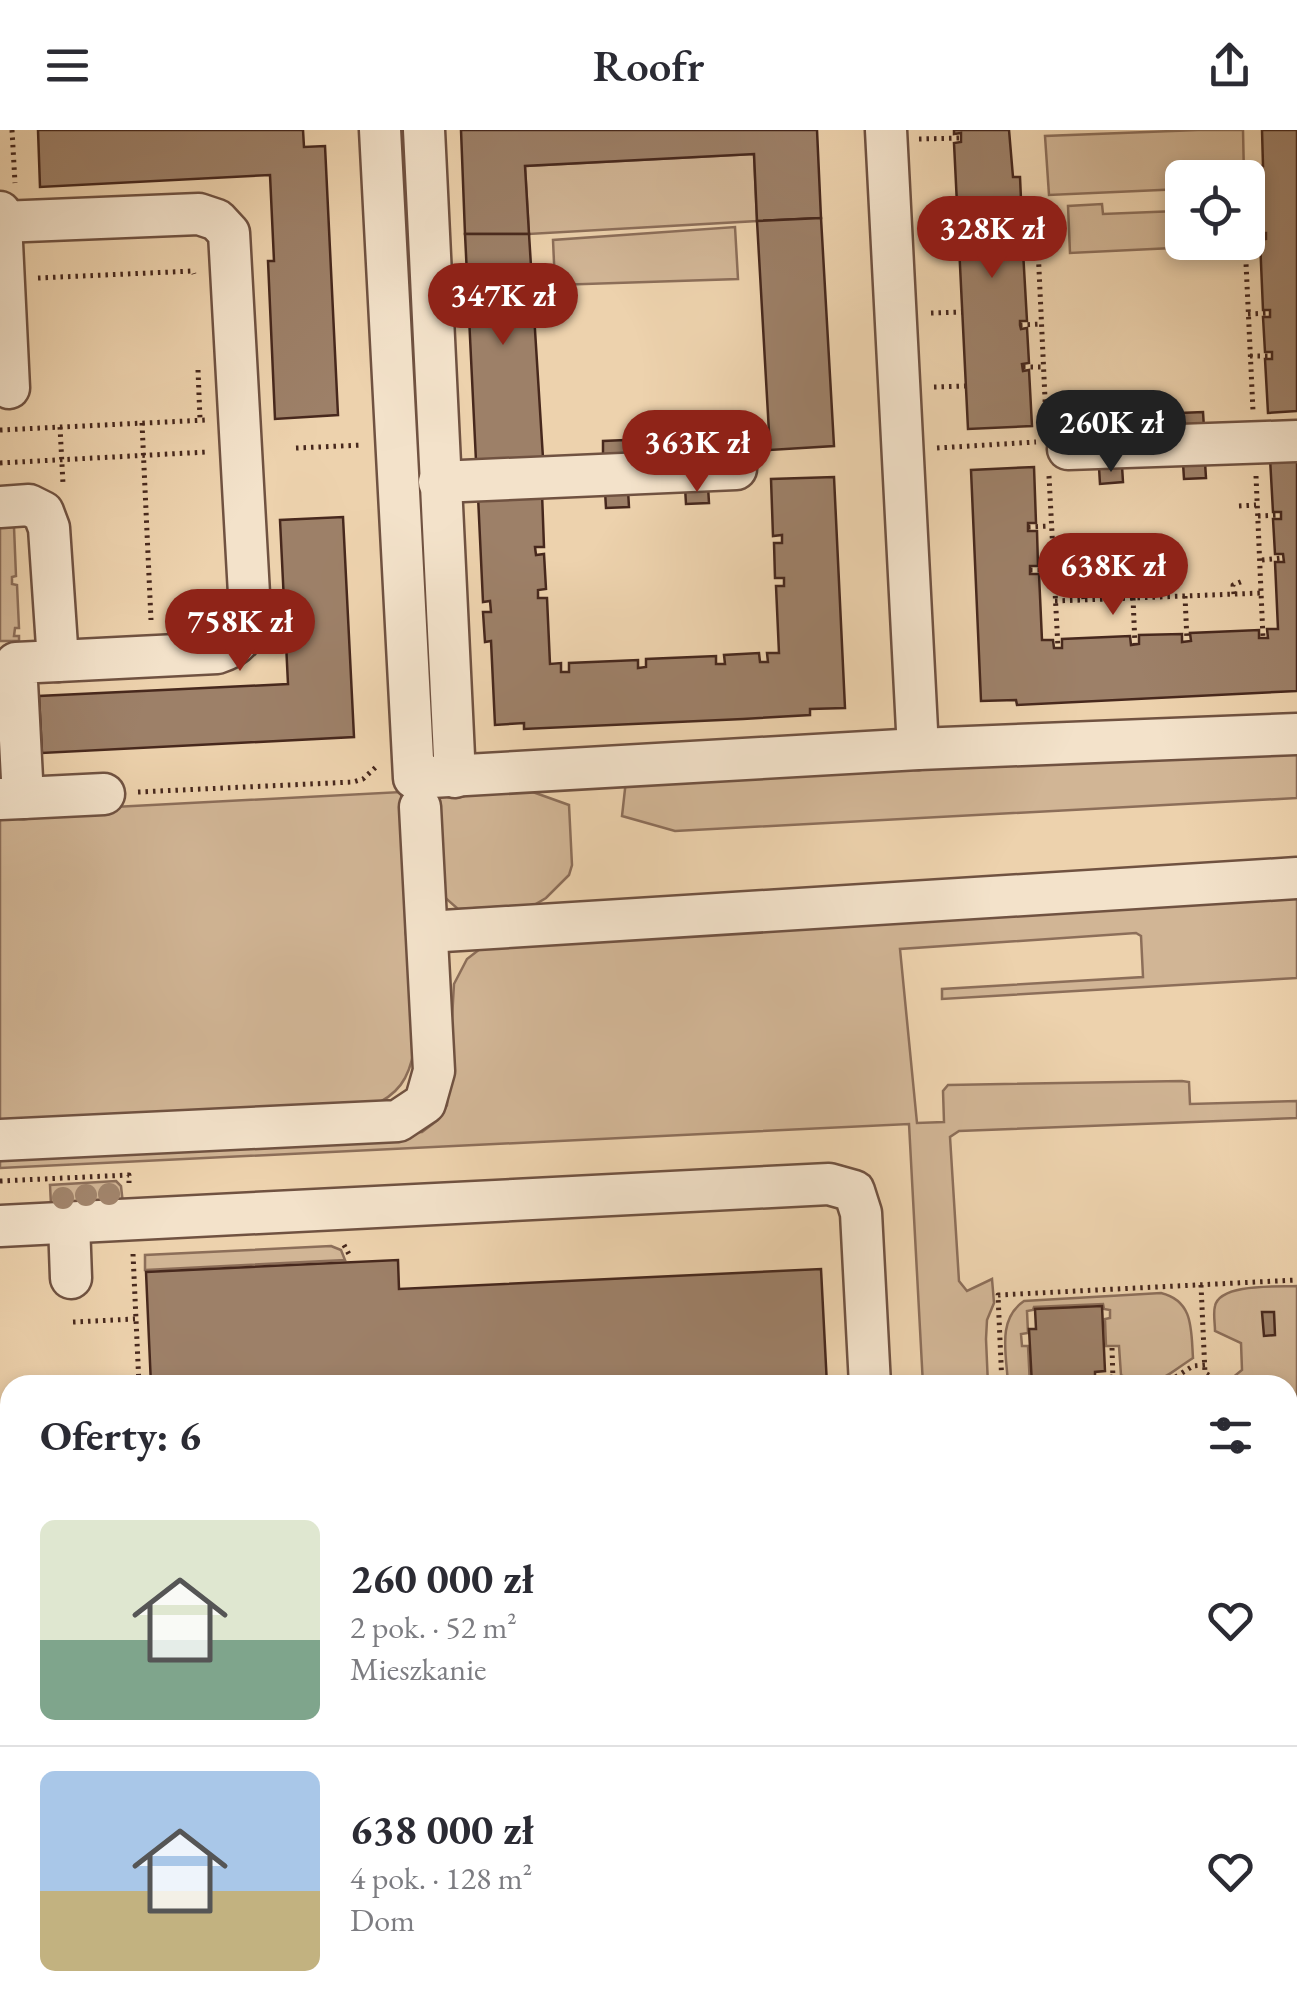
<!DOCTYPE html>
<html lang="pl">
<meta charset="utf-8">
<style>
body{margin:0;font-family:"EB Garamond",serif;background:#f2f2f3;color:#2b2b33;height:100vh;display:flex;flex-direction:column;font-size:38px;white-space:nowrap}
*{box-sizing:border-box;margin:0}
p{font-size:32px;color:#7c7c81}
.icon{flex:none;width:55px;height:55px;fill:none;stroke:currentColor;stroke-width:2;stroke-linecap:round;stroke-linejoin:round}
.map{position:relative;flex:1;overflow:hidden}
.details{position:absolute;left:0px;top:1245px;width:1298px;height:640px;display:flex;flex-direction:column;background:#fff;border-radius:30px 30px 0 0;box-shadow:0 5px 15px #0003}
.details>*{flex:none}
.buttons{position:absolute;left:1165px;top:30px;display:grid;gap:20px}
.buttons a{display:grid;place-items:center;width:100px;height:100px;border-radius:15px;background:#fff;box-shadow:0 5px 15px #0003;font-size:50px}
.price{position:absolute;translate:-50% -85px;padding:0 22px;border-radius:35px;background:#8f2418;color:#fff;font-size:32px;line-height:65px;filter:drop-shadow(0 2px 5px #0008)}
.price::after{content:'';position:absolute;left:50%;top:60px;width:30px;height:22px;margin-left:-15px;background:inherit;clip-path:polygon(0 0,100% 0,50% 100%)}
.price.on{background:#222;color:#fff}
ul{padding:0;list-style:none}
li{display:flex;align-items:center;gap:30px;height:250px;padding:0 40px}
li+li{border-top:2px solid #e1e1e2}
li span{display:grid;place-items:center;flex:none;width:280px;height:200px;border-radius:15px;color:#555}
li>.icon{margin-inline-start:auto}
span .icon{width:120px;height:120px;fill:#fffc;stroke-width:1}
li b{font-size:42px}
h2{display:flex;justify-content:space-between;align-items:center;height:120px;padding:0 40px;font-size:42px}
header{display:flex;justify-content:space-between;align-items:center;height:130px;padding:0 40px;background:#fff;font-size:45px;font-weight:600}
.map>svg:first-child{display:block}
.green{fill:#d1b595;stroke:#8c6e59;stroke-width:2.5}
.building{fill:#9d8068;stroke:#47281d;stroke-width:2.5}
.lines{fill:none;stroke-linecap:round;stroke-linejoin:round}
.minor-casing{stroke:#705241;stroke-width:45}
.path{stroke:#47281d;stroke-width:5;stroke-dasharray:2.5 5;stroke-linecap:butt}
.minor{stroke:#f3e2ca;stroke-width:40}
.tree{fill:#a1846b}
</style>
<header><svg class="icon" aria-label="menu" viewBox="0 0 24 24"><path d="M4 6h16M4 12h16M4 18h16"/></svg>Roofr<svg class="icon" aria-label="share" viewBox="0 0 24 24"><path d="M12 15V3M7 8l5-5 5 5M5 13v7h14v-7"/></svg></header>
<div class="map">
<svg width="1297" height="1885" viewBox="0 0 1297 1885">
<rect width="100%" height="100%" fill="#edd2ad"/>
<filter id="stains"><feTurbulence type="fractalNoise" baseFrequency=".002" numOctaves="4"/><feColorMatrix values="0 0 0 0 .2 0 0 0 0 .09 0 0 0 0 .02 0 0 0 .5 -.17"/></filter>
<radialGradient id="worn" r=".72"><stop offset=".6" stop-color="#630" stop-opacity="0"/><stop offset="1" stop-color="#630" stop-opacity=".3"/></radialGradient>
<g class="green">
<polygon points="1198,0 1243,0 1244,47 1182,48 1182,59 1049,65 1045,6"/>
<polygon points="754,24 757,91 529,104 525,36"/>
<polygon points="1177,68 1182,68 1182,112 1214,113 1214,116 1070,123 1068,76 1102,74 1103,84 1177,81"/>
<polygon points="735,97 738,149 555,155 553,110"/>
<polygon points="0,397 14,397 16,446 12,447 12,454 17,455 19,498 15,498 14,506 19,506 19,511 0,511"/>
<polygon points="1297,616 1297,668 675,701 622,686 626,650"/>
<polygon points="516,656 569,675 572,735 569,745 546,768 534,775 458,779 442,765 434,660"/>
<path d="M401,662L414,920C409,949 398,965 370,977L0,996V683Z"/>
<polygon points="1297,766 1297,848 942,869 942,859 1143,847 1141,806 1136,803 900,819 917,993 944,992 943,961 948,955 1182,951 1189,952 1190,974 1297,971 1297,988 959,1001 950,1007 959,1151 967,1161 992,1149 994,1173 987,1190 986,1209 988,1255 923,1255 909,994 0,1038 0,1024 422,1002 438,990 447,975 454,854 467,829 489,812"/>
<polygon points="116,1051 121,1056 123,1074 51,1075 50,1055"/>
<polygon points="331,1116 341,1120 345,1130 145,1140 145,1125"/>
<path d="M1297,1156V1278L1288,1284V1255H1232V1248L1242,1240L1241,1213L1215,1201C1215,1193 1213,1183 1215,1176C1220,1153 1278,1157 1297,1156Z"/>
<path d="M1161,1163C1194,1171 1191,1200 1193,1228C1165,1246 1153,1263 1121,1245L1119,1216H1106L1105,1189L1110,1188V1180L1104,1179L1103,1174L1034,1177L1033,1180L1027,1181L1028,1203L1021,1204L1022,1216H1028L1030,1255H1008C1007,1226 996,1190 1024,1171Z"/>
<path d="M1297,1677V1826L1288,1821C1287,1787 1278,1700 1297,1677Z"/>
<polygon points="10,1810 10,1875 180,1875 181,1885 0,1885 0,1811"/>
<polygon points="743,1875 1018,1875 1019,1885 744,1885"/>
</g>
<g class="building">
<polygon points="38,0 303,0 304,17 325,16 338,285 275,289 268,131 274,131 270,45 40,57"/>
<polygon points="461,0 817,0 821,88 757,91 754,24 525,36 529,104 465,104"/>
<polygon points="954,0 1009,0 1013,47 1020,47 1023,114 1017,115 1017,122 1023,121 1027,191 1020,191 1020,195 1021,199 1027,198 1029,233 1022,234 1023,241 1029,240 1032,296 968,299 954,13 961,12 961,3 954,4"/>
<polygon points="1262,0 1297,0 1297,281 1268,283 1265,229 1272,229 1272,222 1265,222 1263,187 1270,187 1270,180 1263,180 1260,110 1266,109 1266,103 1259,103 1256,36 1263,36"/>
<polygon points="821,88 834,316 770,320 757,91"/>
<polygon points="465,104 529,104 543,328 476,331"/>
<polygon points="1203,282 1204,298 1181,300 1180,283"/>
<polygon points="1120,285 1121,303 1098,304 1097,287"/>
<polygon points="714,305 715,322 692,323 692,306"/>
<polygon points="625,310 626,326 603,328 603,311"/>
<polygon points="1297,327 1297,561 1017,575 1016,570 981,571 971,340 1034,337 1036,393 1028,393 1028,401 1037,401 1038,436 1030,436 1030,444 1039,444 1042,510 1053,510 1054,518 1062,518 1062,509 1130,506 1131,515 1139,514 1139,505 1182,504 1182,512 1191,511 1190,503 1259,500 1259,508 1268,508 1267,499 1278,499 1275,432 1284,432 1283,424 1275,424 1273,389 1281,389 1281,382 1273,382 1270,328"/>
<polygon points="1205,332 1206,348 1184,349 1183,333"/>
<polygon points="1122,336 1123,352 1100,354 1099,337"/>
<polygon points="834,347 845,578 810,579 810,585 743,589 524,599 524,593 495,595 491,511 485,512 483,482 491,482 490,471 483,472 478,366 542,363 544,417 535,417 536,425 544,424 546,459 538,460 538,468 547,468 550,534 561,533 561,542 569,542 569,533 638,530 638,538 646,537 646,529 716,526 716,534 725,534 724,525 759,523 760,532 768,532 767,523 779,523 776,456 784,456 784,448 775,448 774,413 782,413 782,405 773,406 771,349"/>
<polygon points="708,356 709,373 686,374 685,357"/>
<polygon points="628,360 629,377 606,378 605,361"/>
<polygon points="343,387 354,607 42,623 39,566 288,554 280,390"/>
<polygon points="398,1130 399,1159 821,1139 827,1255 151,1255 146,1142"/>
<polygon points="1102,1176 1105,1241 1095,1242 1095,1255 1032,1255 1029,1199 1036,1199 1035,1179"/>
<polygon points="1262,1182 1274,1182 1275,1205 1264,1206"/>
<rect x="1288" y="1325" width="9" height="63"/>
<rect x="1288" y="1556" width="9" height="63"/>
<polygon points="1063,1875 1126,1875 1126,1885 1064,1885"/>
<polygon points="1297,1880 1297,1885 1192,1885 1225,1884"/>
</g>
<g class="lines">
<defs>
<g id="minor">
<polyline points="380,0 414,648 918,619 1297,604"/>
<polyline points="424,0 455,647"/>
<polyline points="886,0 918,619"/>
<path d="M0,82L1,92L199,84L217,90L229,103L250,482C249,504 237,517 217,523L58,531L49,398L43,382L29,375L0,377"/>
<polyline points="1,92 9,258"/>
<polyline points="1068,319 1297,311"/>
<polyline points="439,352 736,339"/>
<polyline points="23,668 104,664"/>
<polyline points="0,669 23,668 16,533 58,531"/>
<polyline points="427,802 1297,748"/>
<polyline points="0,1010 398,991 425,973 434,941 420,677"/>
<polyline points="69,1093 71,1148"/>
<polyline points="0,1096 829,1054 854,1061 861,1083 870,1255"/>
<polyline points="1288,1501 1297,1500"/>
<polyline points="0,1768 10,1768"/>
</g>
</defs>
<use href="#minor" class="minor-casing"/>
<g class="path">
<polyline points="12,0 15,53"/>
<polyline points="919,9 961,8"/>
<polyline points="927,104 959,103"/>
<polyline points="1248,106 1266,106"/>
<polyline points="1245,112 1253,281"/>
<polyline points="1017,118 1038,118 1046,290"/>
<polyline points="38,148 193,141 194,144"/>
<polyline points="931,183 962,182"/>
<polyline points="1248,184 1270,183"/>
<polyline points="1020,195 1041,194"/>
<polyline points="1250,226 1272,226"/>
<polyline points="1023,237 1043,237"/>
<polyline points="198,240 200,289"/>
<polyline points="934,257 966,256"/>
<polyline points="142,293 151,490"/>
<polyline points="60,297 63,354"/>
<polyline points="0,300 207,290"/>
<polyline points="296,318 363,315"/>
<polyline points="937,318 1036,312"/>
<polyline points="0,333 207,322"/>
<polyline points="1049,346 1058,518"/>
<polyline points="1256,346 1263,508"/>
<polyline points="1239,376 1256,375"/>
<polyline points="1258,386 1281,385"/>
<polyline points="1028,397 1050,396"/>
<polyline points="1262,430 1283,428"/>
<polyline points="1030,440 1054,440"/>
<polyline points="1073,459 1083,462 1084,470"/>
<polyline points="1234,464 1233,455 1243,451"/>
<polyline points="1185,466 1187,511"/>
<polyline points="1151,467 1150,458 1157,453"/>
<polyline points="1133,468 1135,515"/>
<polyline points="1055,471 1262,463"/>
<polyline points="138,662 353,652 363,649 377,636"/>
<polyline points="0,1051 129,1045 129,1053"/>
<polyline points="344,1115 351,1128"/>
<polyline points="133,1124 139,1255"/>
<polyline points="1201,1155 1205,1243 1225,1255"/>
<polyline points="73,1192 135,1189"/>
<polyline points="1112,1218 1113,1250 1122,1255"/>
<polyline points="1095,1248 1113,1247"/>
<polyline points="1002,1255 998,1165 1297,1150"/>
<polyline points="1163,1255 1193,1236 1205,1235"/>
<polyline points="1288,1292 1297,1291"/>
<polyline points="1288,1397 1297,1396"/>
<polyline points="0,1431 10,1431"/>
<polyline points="1288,1460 1297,1459"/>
<polyline points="1288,1546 1297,1545"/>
<polyline points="1288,1675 1295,1666 1294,1634"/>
<polyline points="1288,1829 1297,1834"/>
<polyline points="1288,1855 1297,1849"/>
<polyline points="1034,1875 1035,1885"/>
<polyline points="1137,1875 1138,1885"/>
<polyline points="1212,1875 1213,1884"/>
<polyline points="1267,1875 1267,1882"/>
</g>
<use href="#minor" class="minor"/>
</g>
<g class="tree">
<circle cx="109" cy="1064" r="11"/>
<circle cx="86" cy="1065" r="11"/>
<circle cx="63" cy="1068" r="11"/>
</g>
<rect width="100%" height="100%" filter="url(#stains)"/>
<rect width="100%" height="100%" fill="url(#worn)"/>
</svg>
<div class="buttons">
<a><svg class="icon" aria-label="locate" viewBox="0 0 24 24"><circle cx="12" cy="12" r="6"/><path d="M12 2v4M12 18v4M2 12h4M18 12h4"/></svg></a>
</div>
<b class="price" style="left:992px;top:151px">328K zł</b>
<b class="price" style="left:503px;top:218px">347K zł</b>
<b class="price on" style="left:1111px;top:345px">260K zł</b>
<b class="price" style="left:697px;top:365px">363K zł</b>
<b class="price" style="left:1113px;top:488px">638K zł</b>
<b class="price" style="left:240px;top:544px">758K zł</b>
<section class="details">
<h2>Oferty: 6<svg class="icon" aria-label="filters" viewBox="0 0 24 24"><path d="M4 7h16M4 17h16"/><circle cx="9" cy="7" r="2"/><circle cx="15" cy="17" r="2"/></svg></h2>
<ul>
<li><span style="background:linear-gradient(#dfe7d0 60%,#7fa58c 0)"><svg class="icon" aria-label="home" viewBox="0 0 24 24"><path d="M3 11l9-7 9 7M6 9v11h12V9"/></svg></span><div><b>260 000 zł</b><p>2 pok. · 52 m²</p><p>Mieszkanie</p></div><svg class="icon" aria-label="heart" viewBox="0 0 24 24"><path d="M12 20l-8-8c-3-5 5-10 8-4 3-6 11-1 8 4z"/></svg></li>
<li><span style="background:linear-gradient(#a9c7e8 60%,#c2b280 0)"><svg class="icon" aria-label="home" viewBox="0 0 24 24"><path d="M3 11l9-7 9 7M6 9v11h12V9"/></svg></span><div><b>638 000 zł</b><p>4 pok. · 128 m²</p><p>Dom</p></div><svg class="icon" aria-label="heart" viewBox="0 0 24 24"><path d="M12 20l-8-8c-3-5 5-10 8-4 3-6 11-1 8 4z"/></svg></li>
</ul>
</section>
</div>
